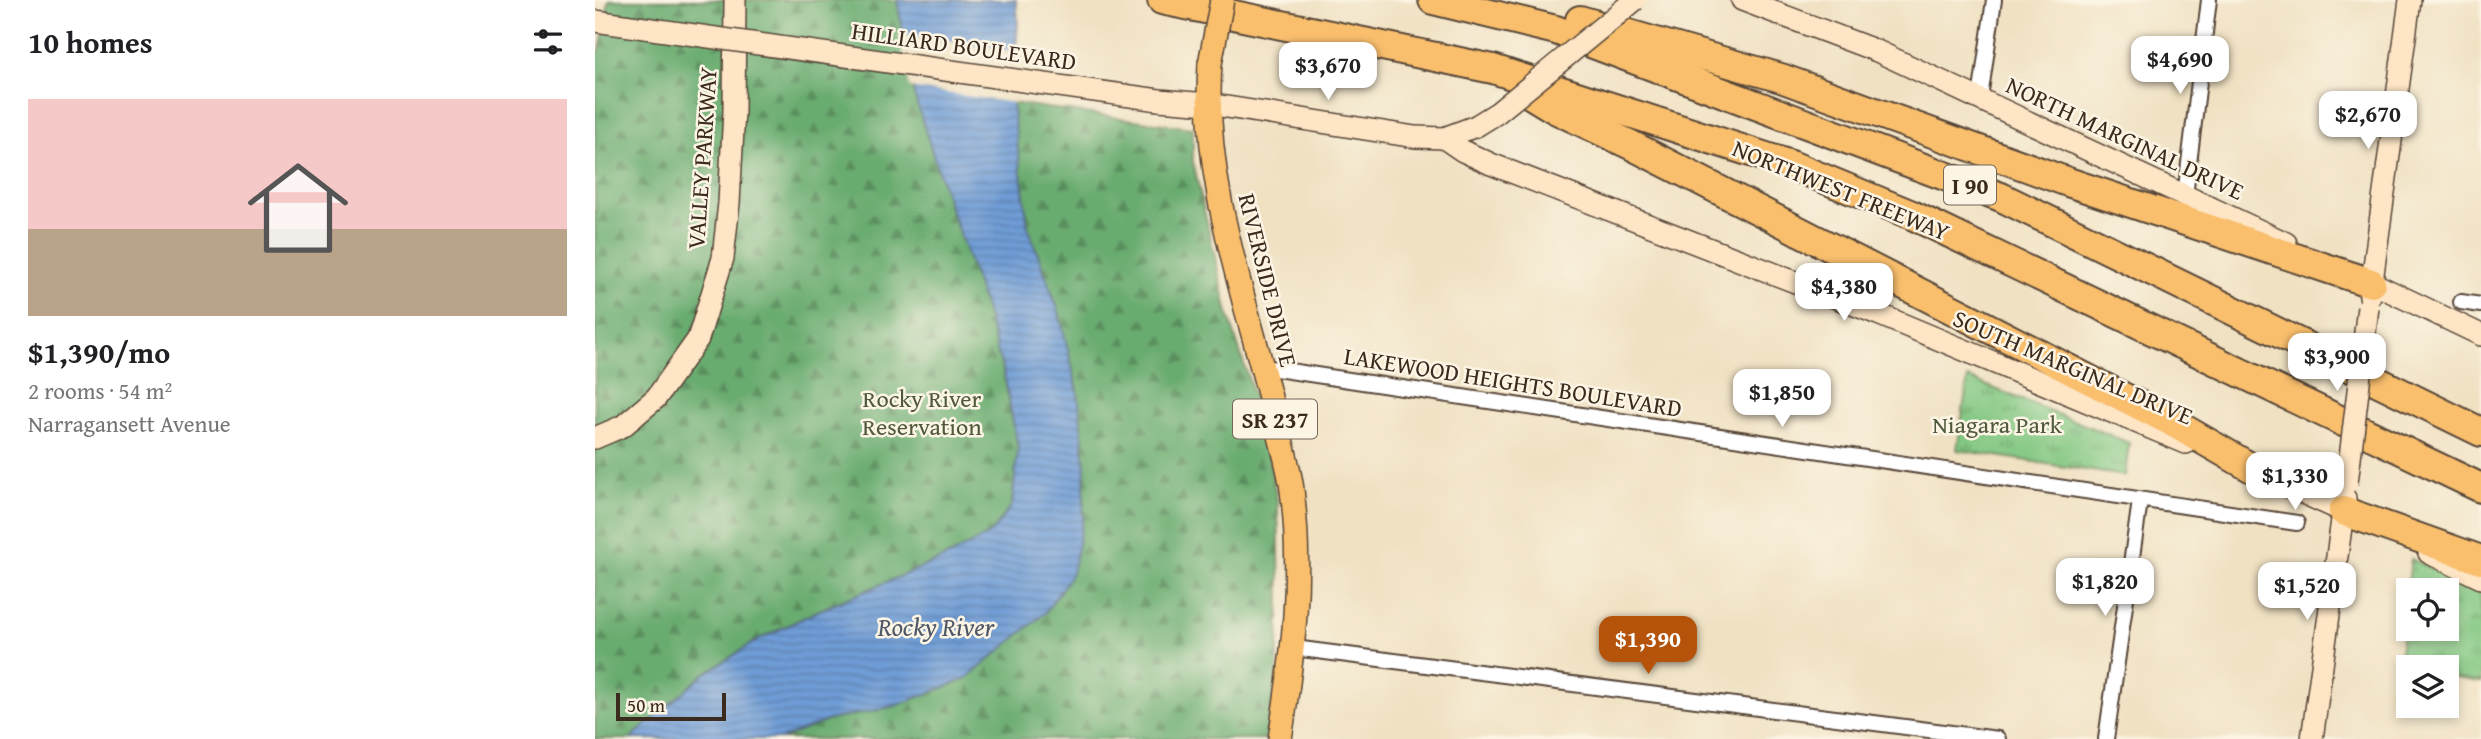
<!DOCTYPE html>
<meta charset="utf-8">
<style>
body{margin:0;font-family:"Gentium Book Plus",serif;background:#f2f2f2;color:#202124;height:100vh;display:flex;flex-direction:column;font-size:26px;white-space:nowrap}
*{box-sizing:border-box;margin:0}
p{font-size:23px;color:#757577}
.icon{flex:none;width:38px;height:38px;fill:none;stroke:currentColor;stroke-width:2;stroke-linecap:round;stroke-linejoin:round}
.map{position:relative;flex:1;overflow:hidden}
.details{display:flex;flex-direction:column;background:#fff;width:595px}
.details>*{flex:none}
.buttons{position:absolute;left:1801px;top:578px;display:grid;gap:14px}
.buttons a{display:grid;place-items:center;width:63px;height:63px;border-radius:0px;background:#fff;box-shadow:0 4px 10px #0003;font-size:35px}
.scale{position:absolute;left:21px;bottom:18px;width:110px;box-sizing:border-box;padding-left:7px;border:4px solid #3b2a1e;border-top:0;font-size:19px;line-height:24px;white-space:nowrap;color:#3b2a1e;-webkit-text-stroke:5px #fcf5e5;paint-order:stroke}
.price{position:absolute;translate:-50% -60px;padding:0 16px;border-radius:14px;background:#fff;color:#222;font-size:23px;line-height:46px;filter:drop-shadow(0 2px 4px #0008)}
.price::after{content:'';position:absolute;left:50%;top:42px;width:21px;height:16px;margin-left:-10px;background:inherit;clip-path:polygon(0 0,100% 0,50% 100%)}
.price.current{background:#b45309;color:#fff}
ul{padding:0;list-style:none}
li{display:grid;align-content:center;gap:14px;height:371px;padding:0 28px}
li+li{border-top:2px solid #e0e0e0}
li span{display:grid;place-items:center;height:217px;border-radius:0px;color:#555}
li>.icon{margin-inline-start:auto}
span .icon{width:126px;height:126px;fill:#fffc;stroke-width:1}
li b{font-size:30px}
h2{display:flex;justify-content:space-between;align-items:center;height:84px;padding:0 28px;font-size:30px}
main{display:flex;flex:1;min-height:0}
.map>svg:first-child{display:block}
.grass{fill:url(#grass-tufts);stroke:#5e7850;stroke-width:2;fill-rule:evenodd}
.forest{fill:url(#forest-firs);stroke:#526b47;stroke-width:2}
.water{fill:url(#water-rules);stroke:#54637a;stroke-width:2}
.pier{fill:#f0e1c2}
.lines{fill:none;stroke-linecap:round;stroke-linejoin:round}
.street-casing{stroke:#564537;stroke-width:18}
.secondary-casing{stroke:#564537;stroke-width:24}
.primary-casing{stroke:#564537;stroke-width:26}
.highway-casing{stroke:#564537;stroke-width:32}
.street{stroke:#fff;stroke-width:14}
.secondary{stroke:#fde5c5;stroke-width:21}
.primary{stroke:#f9bf6d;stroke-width:23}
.highway{stroke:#f9bf6d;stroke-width:28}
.secondary-bridge-casing{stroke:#564537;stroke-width:24;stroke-linecap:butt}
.primary-bridge-casing{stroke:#564537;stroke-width:26;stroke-linecap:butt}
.secondary-bridge{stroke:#fde5c5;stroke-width:21}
.primary-bridge{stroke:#f9bf6d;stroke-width:23}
.labels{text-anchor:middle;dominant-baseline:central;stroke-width:5;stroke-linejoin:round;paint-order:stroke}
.shield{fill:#fcf5e5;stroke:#75675a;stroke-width:2}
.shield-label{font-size:23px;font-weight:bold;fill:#3b2a1e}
.street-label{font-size:24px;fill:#3b2a1e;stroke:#fcf5e5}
.park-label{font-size:24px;fill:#50593c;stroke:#fcf5e5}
.water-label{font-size:26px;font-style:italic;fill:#4f5868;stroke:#fcf5e5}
</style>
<main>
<section class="details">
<h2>10 homes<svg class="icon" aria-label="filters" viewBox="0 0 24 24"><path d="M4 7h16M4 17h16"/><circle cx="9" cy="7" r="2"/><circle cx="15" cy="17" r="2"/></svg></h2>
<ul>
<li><span style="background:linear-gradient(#f6c9c9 60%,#b9a48a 0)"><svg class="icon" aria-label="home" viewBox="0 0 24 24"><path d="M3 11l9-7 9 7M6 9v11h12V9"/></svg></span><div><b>$1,390/mo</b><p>2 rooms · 54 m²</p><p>Narragansett Avenue</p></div></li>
</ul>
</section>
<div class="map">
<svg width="1886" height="739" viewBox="0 0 1886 739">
<defs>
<pattern id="grass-tufts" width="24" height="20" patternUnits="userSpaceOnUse" patternTransform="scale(1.75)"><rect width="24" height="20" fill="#82c782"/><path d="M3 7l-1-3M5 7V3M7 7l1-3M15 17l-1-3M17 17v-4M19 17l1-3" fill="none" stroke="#6ca26a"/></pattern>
<pattern id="forest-firs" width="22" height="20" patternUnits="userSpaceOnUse" patternTransform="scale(1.75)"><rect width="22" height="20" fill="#69ac70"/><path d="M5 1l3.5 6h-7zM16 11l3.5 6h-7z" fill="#588c5b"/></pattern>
<pattern id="water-rules" width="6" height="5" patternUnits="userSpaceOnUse" patternTransform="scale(1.75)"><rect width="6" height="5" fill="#6e9cd6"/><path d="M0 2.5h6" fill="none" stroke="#5c7fad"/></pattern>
</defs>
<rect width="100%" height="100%" fill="#fcf5e5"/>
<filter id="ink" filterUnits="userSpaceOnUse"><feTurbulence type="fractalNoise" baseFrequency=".0143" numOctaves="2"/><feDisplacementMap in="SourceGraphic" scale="14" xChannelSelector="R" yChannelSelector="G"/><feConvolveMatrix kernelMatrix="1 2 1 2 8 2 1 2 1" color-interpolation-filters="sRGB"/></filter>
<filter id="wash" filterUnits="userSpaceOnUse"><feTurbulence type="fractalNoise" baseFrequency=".00686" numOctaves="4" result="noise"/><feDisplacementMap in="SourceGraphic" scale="28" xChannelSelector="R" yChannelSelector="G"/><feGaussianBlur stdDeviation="1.57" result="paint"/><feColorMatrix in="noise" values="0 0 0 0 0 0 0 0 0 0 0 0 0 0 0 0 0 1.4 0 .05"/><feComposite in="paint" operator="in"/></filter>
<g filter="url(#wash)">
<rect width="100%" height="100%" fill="#f0e1c2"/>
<g class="grass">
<polygon points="1373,378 1534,443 1530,476 1362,450"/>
<path d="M1816,559L1886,592V682L1852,677V667H1813V672L1803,670ZM1813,590H1852V628H1813Z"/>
</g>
<g class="forest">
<polygon points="14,0 302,0 320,98 351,195 387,298 409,374 423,448 417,505 397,532 356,555 225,610 163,640 109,674 35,739 0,739 0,57 5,49"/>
<polygon points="417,103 598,128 598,162 609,210 634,317 666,418 683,505 685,596 682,674 670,739 186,739 234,720 300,706 488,519 490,465 483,392 464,312 433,227"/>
</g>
<polygon class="water" points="302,0 421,0 423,21 417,103 433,227 464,312 483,392 490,465 488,519 477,573 450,613 371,679 300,706 234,720 186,739 35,739 109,674 163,640 225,610 356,555 397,532 417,505 423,448 409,374 387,298 351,195 320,98"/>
<polygon class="pier" points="304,34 424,52 420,103 315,88"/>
</g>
<g filter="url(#ink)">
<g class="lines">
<defs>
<g id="street">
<polyline points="1385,98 1399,0"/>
<polyline points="1590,196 1614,0"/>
<polyline points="1866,302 1886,305"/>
<polyline points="668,367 1702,523"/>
<polyline points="699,648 1403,739"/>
<polyline points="1511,739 1545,501"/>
</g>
<g id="secondary">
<polyline points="1147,0 1282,51 1691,243"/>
<polyline points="564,100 613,104 820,137 849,138 881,126"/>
<polyline points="849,138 868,151 896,164 1283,314 1591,443"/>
<polyline points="1765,277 1886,335"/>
<polyline points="1775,296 1815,0"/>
<polyline points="0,438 28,426 61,398 103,339 128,258 134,203 139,111 140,0"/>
<polyline points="1657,470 1761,517"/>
<polyline points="1834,553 1886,578"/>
<polyline points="1717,739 1750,498"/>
</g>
<path id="primary" d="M615,64C607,184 651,299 679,413C685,438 694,465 697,490C708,575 698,656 685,739"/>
<g id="highway">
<polyline points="567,0 898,69 1196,165 1317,215 1886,488"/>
<polyline points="838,0 961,30 1406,197 1886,432"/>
<polyline points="985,20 1186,78 1473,182 1776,283"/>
<polyline points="932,92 960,109 1036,145 1575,421 1669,475"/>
<polyline points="1748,511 1886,560"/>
</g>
</defs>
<use href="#street" class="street-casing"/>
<use href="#secondary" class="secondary-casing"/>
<use href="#primary" class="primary-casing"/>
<use href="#highway" class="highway-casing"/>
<use href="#street" class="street"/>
<use href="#secondary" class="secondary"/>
<use href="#primary" class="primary"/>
<use href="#highway" class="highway"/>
<defs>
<g id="secondary-bridge">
<polyline points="0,21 564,100"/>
<polyline points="881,126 902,113 1040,0"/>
<polyline points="1752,483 1773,307"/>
</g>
<polyline id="primary-bridge" points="615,64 627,0"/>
</defs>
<use href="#secondary-bridge" class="secondary-bridge-casing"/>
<use href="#primary-bridge" class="primary-bridge-casing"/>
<use href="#secondary-bridge" class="secondary-bridge"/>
<use href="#primary-bridge" class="primary-bridge"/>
</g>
</g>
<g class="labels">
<g class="shield">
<rect x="1349" y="165.5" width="52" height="39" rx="5"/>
<rect x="638" y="399.5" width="84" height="39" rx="5"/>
</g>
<g class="shield-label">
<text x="1375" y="185">I 90</text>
<text x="680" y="419">SR 237</text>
</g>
<g class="street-label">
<text transform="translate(369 46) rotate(8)">HILLIARD BOULEVARD</text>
<text transform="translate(1530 138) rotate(25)">NORTH MARGINAL DRIVE</text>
<text transform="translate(107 158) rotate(-86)">VALLEY PARKWAY</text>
<text transform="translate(1246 190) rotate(22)">NORTHWEST FREEWAY</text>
<text transform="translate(673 280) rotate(76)">RIVERSIDE DRIVE</text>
<text transform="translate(1478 367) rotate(23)">SOUTH MARGINAL DRIVE</text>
<text transform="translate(918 382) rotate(9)">LAKEWOOD HEIGHTS BOULEVARD</text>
</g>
<g class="park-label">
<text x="327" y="398">Rocky River<tspan x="327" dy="28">Reservation</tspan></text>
<text x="1402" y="424">Niagara Park</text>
</g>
<g class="water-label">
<text x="341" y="626">Rocky River</text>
</g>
</g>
</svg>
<div class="buttons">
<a><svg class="icon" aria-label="locate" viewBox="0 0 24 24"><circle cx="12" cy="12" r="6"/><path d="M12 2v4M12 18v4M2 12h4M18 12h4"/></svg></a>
<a><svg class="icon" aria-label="layers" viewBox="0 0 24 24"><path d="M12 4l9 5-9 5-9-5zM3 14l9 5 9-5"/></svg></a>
</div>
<div class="scale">50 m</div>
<b class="price" style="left:1585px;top:96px">$4,690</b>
<b class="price" style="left:733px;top:102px">$3,670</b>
<b class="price" style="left:1773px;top:151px">$2,670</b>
<b class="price" style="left:1249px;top:323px">$4,380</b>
<b class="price" style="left:1742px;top:393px">$3,900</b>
<b class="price" style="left:1187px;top:429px">$1,850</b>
<b class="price" style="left:1700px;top:512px">$1,330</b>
<b class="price" style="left:1510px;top:618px">$1,820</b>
<b class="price" style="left:1712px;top:622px">$1,520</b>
<b class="price current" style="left:1053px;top:676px">$1,390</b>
</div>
</main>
